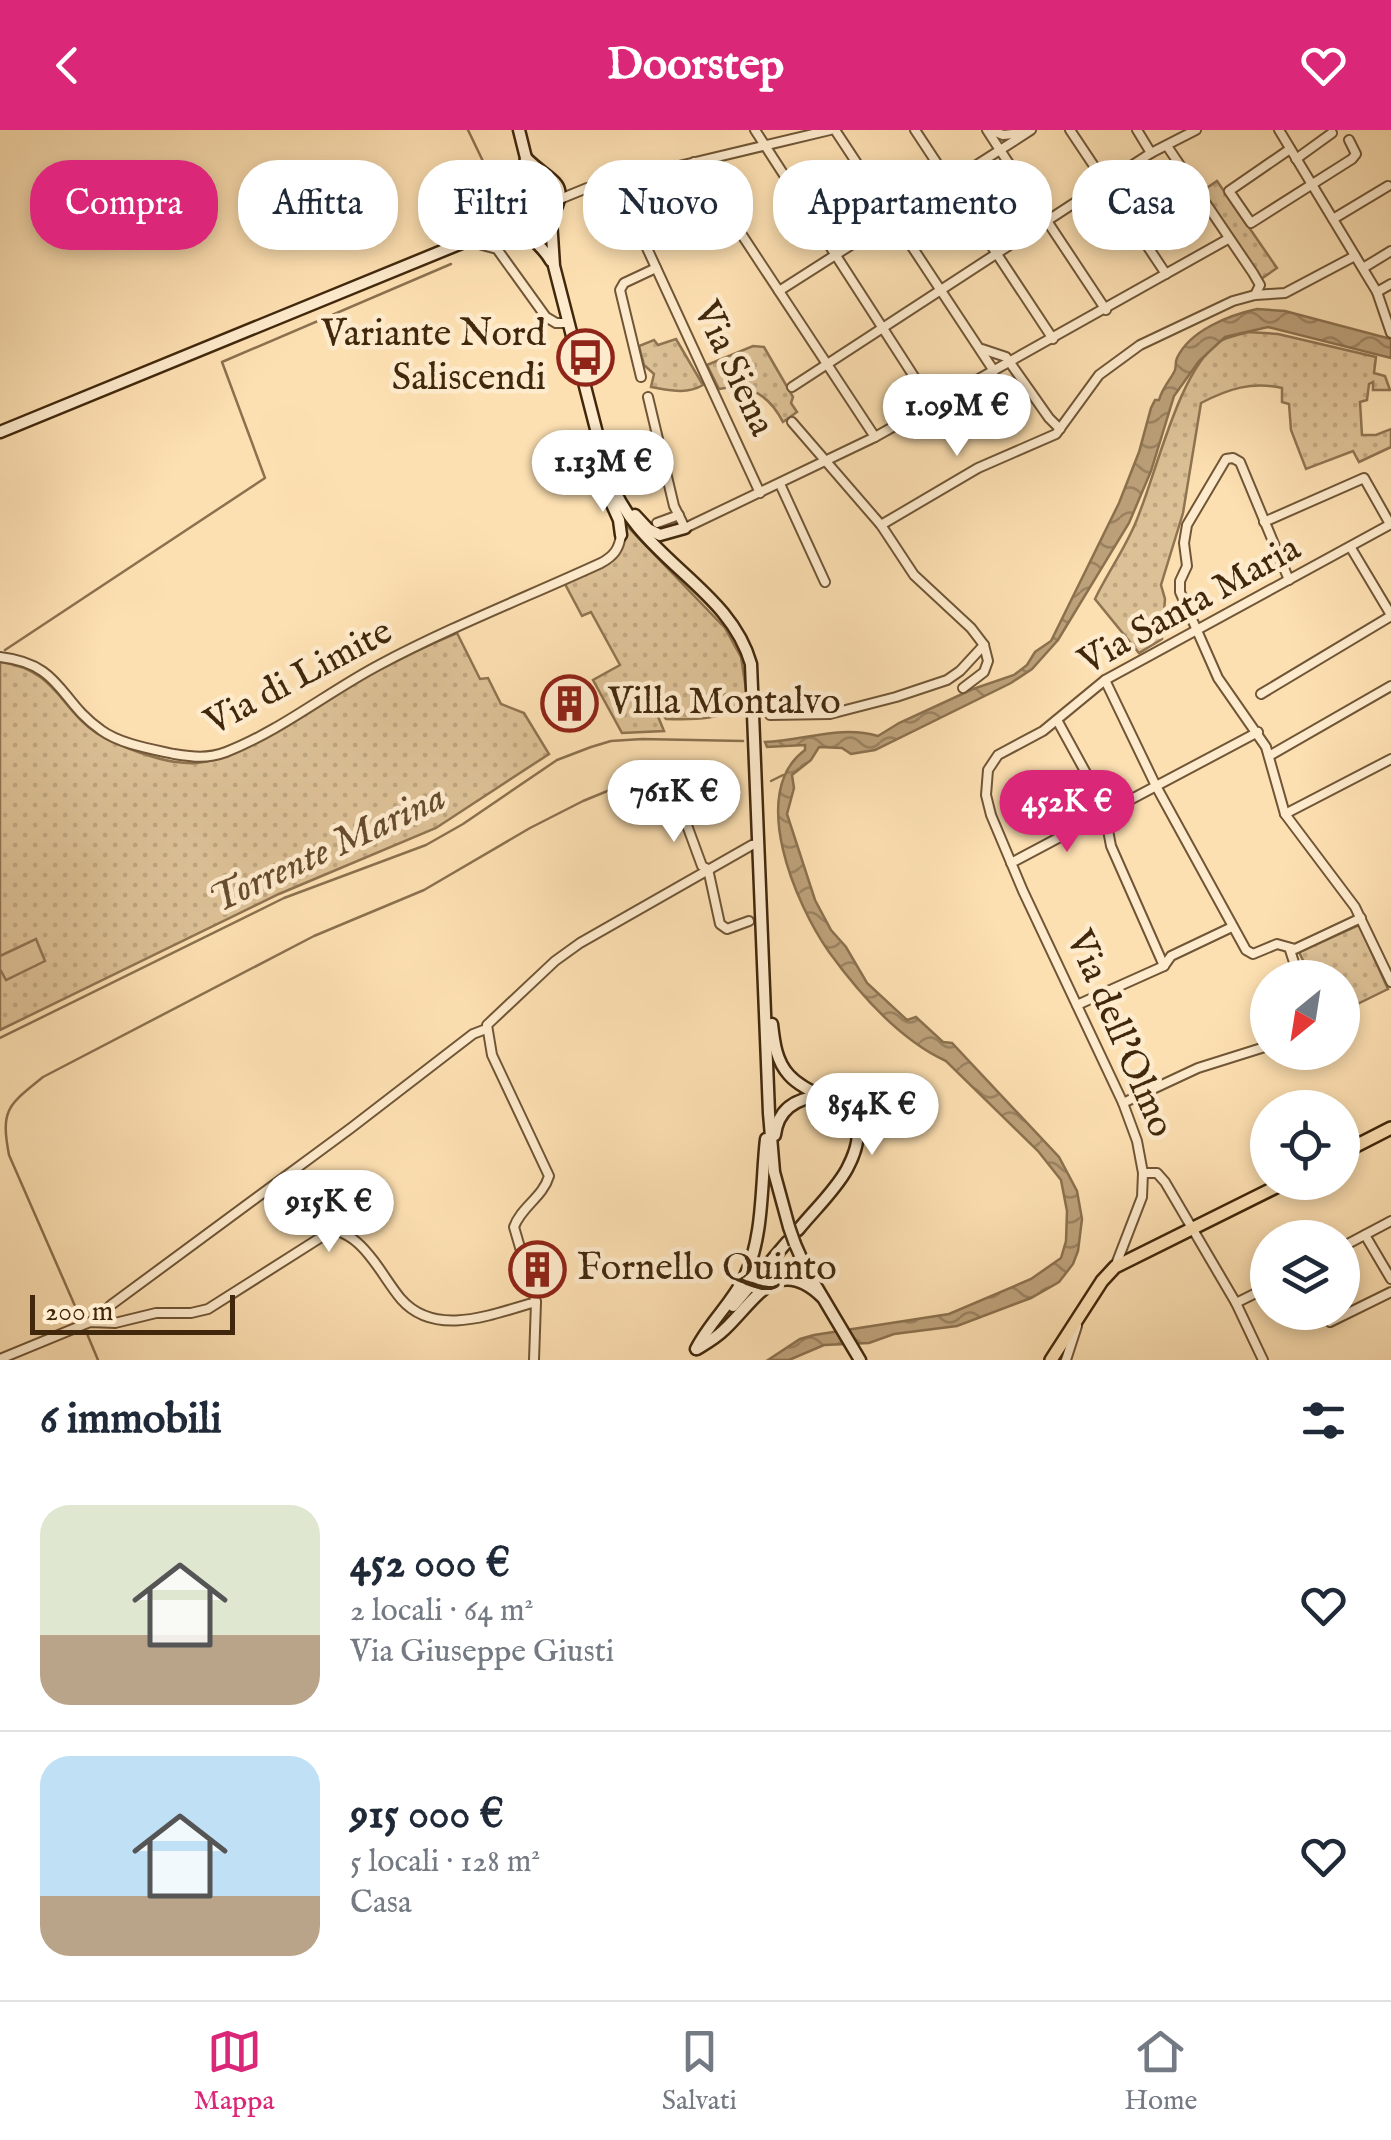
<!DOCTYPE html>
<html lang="it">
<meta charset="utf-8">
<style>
body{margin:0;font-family:"IM FELL English",serif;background:#f6f6f7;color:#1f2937;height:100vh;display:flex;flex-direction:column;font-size:38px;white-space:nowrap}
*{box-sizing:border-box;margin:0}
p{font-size:32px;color:#747a83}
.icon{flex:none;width:55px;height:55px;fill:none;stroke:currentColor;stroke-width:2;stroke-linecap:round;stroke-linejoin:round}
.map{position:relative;height:1230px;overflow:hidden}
.details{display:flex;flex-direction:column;background:#fff;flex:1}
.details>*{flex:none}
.top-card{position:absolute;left:30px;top:30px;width:1332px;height:90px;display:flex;gap:20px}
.needle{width:65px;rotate:210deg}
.fabs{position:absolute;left:1250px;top:830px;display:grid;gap:20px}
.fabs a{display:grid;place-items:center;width:110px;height:110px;border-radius:50%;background:#fff;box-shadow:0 5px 15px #0003;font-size:50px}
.scale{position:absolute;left:30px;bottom:25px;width:205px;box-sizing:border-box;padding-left:10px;border:5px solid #41280c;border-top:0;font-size:28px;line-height:35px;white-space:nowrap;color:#41280c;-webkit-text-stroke:8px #feebcd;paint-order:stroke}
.price{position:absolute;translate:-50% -85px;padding:0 22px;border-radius:35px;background:#fff;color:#222;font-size:32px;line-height:65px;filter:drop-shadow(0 2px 5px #0008)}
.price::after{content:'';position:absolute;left:50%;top:60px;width:30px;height:22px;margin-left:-15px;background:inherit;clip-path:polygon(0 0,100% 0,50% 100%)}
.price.current{background:#db2777;color:#fff}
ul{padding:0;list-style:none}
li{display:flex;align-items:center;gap:30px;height:250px;padding:0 40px}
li+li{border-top:2px solid #e0e1e3}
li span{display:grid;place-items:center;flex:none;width:280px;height:200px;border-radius:30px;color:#555}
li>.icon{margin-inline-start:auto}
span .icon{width:120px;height:120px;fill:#fffc;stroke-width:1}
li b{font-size:42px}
h2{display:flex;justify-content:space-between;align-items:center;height:120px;padding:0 40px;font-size:42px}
.tag{padding:0 35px;border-radius:40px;background:#fff;box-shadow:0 5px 15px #0003;font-size:35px;line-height:90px}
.tag.current{background:#db2777;color:#fff}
header{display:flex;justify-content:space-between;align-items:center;height:130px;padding:0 40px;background:#db2777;color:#fff;font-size:45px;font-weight:700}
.tabs{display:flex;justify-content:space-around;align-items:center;height:140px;border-top:2px solid #e0e1e3;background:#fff;font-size:28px;color:#747a83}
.tabs a{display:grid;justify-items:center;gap:5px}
.tabs .current{color:#db2777}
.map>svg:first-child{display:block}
.grass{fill:url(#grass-dots);stroke:#8f7451;stroke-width:2.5}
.pitch{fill:#ddc196;stroke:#8f7451;stroke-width:2.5}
.water{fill:url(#water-waves);stroke:#8b714e;stroke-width:2.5}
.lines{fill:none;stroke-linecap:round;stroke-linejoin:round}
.stream{stroke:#8b714e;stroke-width:2.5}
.street-casing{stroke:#705636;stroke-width:12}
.secondary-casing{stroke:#41280c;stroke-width:15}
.primary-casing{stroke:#41280c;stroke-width:16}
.street{stroke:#feebcd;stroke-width:8}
.secondary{stroke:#feebcd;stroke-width:10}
.primary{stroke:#fde0b2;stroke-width:11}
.secondary-bridge-casing{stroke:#41280c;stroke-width:15;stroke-linecap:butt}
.secondary-bridge{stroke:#feebcd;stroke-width:10}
.labels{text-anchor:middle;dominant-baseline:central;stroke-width:9;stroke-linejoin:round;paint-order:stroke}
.poi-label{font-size:38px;fill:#41280c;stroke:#feebcd;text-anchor:start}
.street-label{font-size:38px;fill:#41280c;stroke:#feebcd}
.water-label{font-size:40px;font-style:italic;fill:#664c2d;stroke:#feebcd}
</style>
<header><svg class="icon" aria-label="back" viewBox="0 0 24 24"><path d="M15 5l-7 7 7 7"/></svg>Doorstep<svg class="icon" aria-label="heart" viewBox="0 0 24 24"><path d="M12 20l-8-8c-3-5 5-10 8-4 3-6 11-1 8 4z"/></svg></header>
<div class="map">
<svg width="1391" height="1230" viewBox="0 0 1391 1230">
<defs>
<pattern id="grass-dots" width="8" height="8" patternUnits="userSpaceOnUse" patternTransform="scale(2.5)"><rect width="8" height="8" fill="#ddc196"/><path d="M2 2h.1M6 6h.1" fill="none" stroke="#bfa680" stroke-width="1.8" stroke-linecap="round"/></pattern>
<pattern id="water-waves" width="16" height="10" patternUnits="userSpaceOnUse" patternTransform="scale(2.5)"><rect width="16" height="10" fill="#bda17a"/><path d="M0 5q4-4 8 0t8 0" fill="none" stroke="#9b8362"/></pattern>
</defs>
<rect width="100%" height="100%" fill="#fde0b2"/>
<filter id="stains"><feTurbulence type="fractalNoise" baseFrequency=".002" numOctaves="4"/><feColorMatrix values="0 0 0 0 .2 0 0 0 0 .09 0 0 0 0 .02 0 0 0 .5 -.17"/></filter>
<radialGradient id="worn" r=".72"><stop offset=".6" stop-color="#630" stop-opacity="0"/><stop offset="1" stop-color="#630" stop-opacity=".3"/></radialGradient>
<g class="grass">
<polygon points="1217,51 1277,138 1261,149 1202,61"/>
<path d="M1248,202L1278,204L1376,227L1374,243L1385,246L1390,260H1373V252L1369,254L1367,270L1360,272L1362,305H1376L1391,299V317L1359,332L1353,321L1306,339L1291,300L1289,274L1282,272V258C1252,251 1228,259 1201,273L1183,383L1161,455L1165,469L1162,509L1139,523L1095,469C1107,444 1124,420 1135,394C1156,346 1178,241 1219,212C1226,207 1239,205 1248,202Z"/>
<path d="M676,209L703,255C686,265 669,260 651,257L654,244L644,235L639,216L654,210L658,215Z"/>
<path d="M753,216L764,217L793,267L791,273L797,282L783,292C769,265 749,252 719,259L707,235Z"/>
<path d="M625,394L725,498L741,527L748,572C724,590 695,590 666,589L662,584H657L664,601L622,603L593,550L620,535L591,482L582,486L565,454L614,427Z"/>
<path d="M457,503L480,549L488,548L501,574L524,583L549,624L436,698L279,764L0,900V532C62,540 61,588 109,610C133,621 170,635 197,633C247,628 303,581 346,556C382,536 419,519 457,503Z"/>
<polygon points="1359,795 1388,859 1343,881 1342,848 1311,847 1299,822"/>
</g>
<polygon class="pitch" points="36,809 45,831 6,850 0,839 0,826"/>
<path class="water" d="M1257,179L1285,181L1391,209V228L1268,197L1225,207L1199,231L1174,266L1151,341L1129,393L1058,510L1032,539L1011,553L875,620L851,624L842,618L819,617L811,630L792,645L794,658L787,684L815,770L831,800L846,817L867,853L907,890L916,887L943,912L952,913L1059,1027L1077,1061L1082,1089L1078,1121L1073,1134L1059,1152L1031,1168L957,1196L894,1204L869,1213L824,1215L789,1230H768L800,1209L814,1205L949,1184L1031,1149L1061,1128L1066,1111L1067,1081L1061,1050L1038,1021L946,931C900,910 858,862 829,822C796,775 747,662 805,620V615L767,617L765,612C805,610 841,595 878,606L899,593L973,559L1014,545L1027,535L1035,522L1051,511L1119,373L1139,322L1151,278L1155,270H1159C1162,259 1169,251 1173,244C1178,237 1174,235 1177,228C1190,200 1230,185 1257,179Z"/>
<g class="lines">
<g class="stream">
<polyline points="468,0 503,73"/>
<polyline points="5,520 265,348 222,232 451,134"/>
<polyline points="771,651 783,645"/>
<polyline points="679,653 726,654"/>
<polyline points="0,908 284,768 426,715 463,694 557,630 591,617 611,611 642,609 743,611"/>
<path d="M82,1192L9,1025C0,978 9,975 43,947L314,806L424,760L530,698L583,671L627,653H671"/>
<polyline points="85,1199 98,1230"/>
</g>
<defs>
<g id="street">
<polyline points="755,0 933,276"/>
<polyline points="835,0 994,241"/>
<polyline points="915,0 1053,209"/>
<polyline points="987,0 1000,20 1031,0"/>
<polyline points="991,0 1003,5 1022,3"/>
<polyline points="1070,0 1166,144"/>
<polyline points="1137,0 1151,23"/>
<polyline points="1279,0 1377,162 1391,203"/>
<polyline points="1167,16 1253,143 1260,155 1255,165"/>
<polyline points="1290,19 1229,61 1251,93 1352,29 1356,24 1349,10"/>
<polyline points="1296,29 1332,3"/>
<polyline points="694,32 875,307"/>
<polyline points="616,51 760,363"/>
<polyline points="560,69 587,58 830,0"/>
<polyline points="1333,89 1388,56"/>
<polyline points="476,107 482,115 497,119 546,187 556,193 569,193"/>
<polyline points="1363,138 1391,121"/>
<polyline points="779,161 1000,20 1106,180"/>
<polyline points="1377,162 1391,154"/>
<polyline points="982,219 1006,227 1049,288 1060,299"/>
<polyline points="641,247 620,160 624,153 656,138"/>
<polyline points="792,257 1151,23 1196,0"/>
<polyline points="648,267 674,376 685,398 875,307 1228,109"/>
<polyline points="792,292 881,395 914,445 971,498 984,515 988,531 984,542 963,558"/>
<polyline points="780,354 825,452"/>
<polyline points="1264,392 1364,348 1390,394"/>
<polyline points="657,393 679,385"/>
<polyline points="881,395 978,338 1056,304 1099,245 1140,215 1233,171 1255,165 1285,163 1355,126"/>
<polyline points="1351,418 1391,485"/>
<polyline points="1289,450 1240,332 1233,328 1226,329 1187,395 1184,413 1187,436 1180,451 1180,462 1218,548 1266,617 1285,684 1355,777 1391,852"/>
<path d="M0,527C62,534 59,571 101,600C120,614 151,619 174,624C193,627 207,629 226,622C280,601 328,562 379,535C450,497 527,467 601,433C614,426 619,419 621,405"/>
<polyline points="1105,550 1156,656 1246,820 1253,824 1277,814 1295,819 1361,788"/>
<polyline points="1261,564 1391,486"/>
<polyline points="770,585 830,584 896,567 947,550 960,541 984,515"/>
<polyline points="1057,590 1103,674 1111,716 1164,836"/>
<polyline points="1269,626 1391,556"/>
<polyline points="674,644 674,660 702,736 708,739 720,794 727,799 749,791"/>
<polyline points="1285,684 1391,629"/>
<polyline points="1011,733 1258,602"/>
<polyline points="1290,820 1299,848"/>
<polyline points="1077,875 1164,836 1171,826 1232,797"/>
<polyline points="1123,973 1198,938 1268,916"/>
<polyline points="1143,1043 1157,1043 1165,1052 1236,1173 1263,1230"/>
<polyline points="1365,1105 1391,1149"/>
<polyline points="1342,1117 1391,1091"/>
<polyline points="1115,1137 1142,1067 1143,1043 1137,1011 1123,973 1023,761 991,685 986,665 988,640 998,625 1043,601 1105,550 1391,394"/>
<path d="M536,1172L514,1097C521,1077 543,1067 549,1046L492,925L487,895L555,831L580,813L752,715"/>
<polyline points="1236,1173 1268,1157"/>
<polyline points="96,1192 111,1175 351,998 473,904 486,899"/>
<polyline points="1330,1192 1391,1162"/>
<path d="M0,1229L90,1192L115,1193L156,1183H191L208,1179L323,1106L337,1101C353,1106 363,1117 373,1130C383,1143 391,1157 401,1169C436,1209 495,1183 536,1172L534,1230"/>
<polyline points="1066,1230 1077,1196"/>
</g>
<g id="secondary">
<polyline points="519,0 526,28 522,58"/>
<path d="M526,28C557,58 572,50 547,97L530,104"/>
<path d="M544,46C531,47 525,53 520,65C502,103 535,101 551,131"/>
<path d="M551,90L554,136L606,338C632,428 728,453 751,534L769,983L774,1042L789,1097"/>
<polyline points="479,98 502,89 513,80"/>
<polyline points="0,302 491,101 518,98"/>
<polyline points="610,370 619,390 621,405"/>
<polyline points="635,385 648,399 660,405 685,398"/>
<path d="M772,894C774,912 776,931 789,945C817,976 884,969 847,1039C835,1061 814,1080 798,1100"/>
<path d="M775,1005C778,979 796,968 821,966"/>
<polyline points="795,1114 807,1141 860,1230"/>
<polyline points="733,1176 787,1112"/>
<path d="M696,1219C709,1193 731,1174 744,1148C764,1108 761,1052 766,1009"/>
<path d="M697,1219C707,1213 716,1208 724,1200C756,1170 777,1124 822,1167"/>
</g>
<g id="primary">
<polyline points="1342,1023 1391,998"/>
<polyline points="1051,1230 1102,1151 1115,1137 1286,1052"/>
</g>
</defs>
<use href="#street" class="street-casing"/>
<use href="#secondary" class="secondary-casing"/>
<use href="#primary" class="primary-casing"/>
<use href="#street" class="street"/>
<use href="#secondary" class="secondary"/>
<use href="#primary" class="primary"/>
<defs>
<polyline id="secondary-bridge" points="789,1097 795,1114"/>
</defs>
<use href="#secondary-bridge" class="secondary-bridge-casing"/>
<use href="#secondary-bridge" class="secondary-bridge"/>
</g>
<defs>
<symbol id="bus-ring" viewBox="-11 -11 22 22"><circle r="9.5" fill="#feebcd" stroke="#8f2418" stroke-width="1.5"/><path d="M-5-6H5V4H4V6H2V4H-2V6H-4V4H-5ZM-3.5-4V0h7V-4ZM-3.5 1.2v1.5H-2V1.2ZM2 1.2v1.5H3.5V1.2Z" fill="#8f2418"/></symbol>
<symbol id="building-ring" viewBox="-11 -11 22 22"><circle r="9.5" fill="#feebcd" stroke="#8f2418" stroke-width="1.5"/><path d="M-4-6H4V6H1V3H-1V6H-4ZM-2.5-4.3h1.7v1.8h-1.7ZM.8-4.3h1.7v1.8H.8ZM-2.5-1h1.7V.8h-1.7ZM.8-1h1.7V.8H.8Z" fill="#8f2418"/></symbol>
</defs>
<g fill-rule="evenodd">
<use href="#bus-ring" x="554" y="196" width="63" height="63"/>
<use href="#building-ring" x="538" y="542" width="63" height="63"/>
<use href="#building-ring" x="506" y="1108" width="63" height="63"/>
</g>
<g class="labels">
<g class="poi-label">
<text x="546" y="205" text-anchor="end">Variante Nord<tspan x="546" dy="44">Saliscendi</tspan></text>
<text x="608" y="573">Villa Montalvo</text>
<text x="577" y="1139">Fornello Quinto</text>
</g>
<g class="street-label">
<text transform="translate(733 239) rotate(65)">Via Siena</text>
<text transform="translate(1190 476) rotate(-29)">Via Santa Maria</text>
<text transform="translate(299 548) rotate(-28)">Via di Limite</text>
<text transform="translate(1119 904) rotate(67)">Via dell'Olmo</text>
</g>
<g class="water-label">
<text transform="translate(328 720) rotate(-25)">Torrente Marina</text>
</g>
</g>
<rect width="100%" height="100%" filter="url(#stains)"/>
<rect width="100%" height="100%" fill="url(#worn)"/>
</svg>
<div class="fabs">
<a><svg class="needle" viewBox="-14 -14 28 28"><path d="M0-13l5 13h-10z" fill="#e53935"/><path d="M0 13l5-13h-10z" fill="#747a83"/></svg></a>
<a><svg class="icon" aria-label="locate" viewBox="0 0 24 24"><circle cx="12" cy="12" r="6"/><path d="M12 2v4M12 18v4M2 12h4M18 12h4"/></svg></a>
<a><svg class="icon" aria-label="layers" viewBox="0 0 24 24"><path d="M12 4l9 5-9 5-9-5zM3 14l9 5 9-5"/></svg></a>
</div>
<div class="scale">200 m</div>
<b class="price" style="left:957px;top:329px">1.09M €</b>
<b class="price" style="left:603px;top:385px">1.13M €</b>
<b class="price" style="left:674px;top:715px">761K €</b>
<b class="price current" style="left:1067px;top:725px">452K €</b>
<b class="price" style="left:872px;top:1028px">854K €</b>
<b class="price" style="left:329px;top:1125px">915K €</b>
<div class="top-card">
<a class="tag current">Compra</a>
<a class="tag">Affitta</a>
<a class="tag">Filtri</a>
<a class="tag">Nuovo</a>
<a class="tag">Appartamento</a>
<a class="tag">Casa</a>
</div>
</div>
<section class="details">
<h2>6 immobili<svg class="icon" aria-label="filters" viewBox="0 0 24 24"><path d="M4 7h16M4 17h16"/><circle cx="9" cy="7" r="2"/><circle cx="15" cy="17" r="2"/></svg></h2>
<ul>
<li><span style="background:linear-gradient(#dfe7d0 65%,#b9a48a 0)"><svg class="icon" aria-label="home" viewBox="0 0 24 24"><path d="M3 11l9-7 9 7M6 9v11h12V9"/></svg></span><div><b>452 000 €</b><p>2 locali · 64 m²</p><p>Via Giuseppe Giusti</p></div><svg class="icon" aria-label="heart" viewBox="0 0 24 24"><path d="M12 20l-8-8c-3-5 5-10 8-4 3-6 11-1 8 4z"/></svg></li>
<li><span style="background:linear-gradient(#bfe0f5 70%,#b9a48a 0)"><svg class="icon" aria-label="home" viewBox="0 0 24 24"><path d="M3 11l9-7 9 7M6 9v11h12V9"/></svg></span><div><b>915 000 €</b><p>5 locali · 128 m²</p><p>Casa</p></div><svg class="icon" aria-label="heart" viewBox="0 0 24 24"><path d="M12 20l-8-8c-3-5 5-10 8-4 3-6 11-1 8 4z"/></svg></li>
</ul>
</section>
<nav class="tabs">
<a class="current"><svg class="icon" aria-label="map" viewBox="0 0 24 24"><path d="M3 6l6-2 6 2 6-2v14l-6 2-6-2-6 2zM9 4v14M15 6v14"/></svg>Mappa</a>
<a><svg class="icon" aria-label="saved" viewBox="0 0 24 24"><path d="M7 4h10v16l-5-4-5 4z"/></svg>Salvati</a>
<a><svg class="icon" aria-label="home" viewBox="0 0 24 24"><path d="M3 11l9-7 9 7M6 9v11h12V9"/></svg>Home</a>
</nav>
